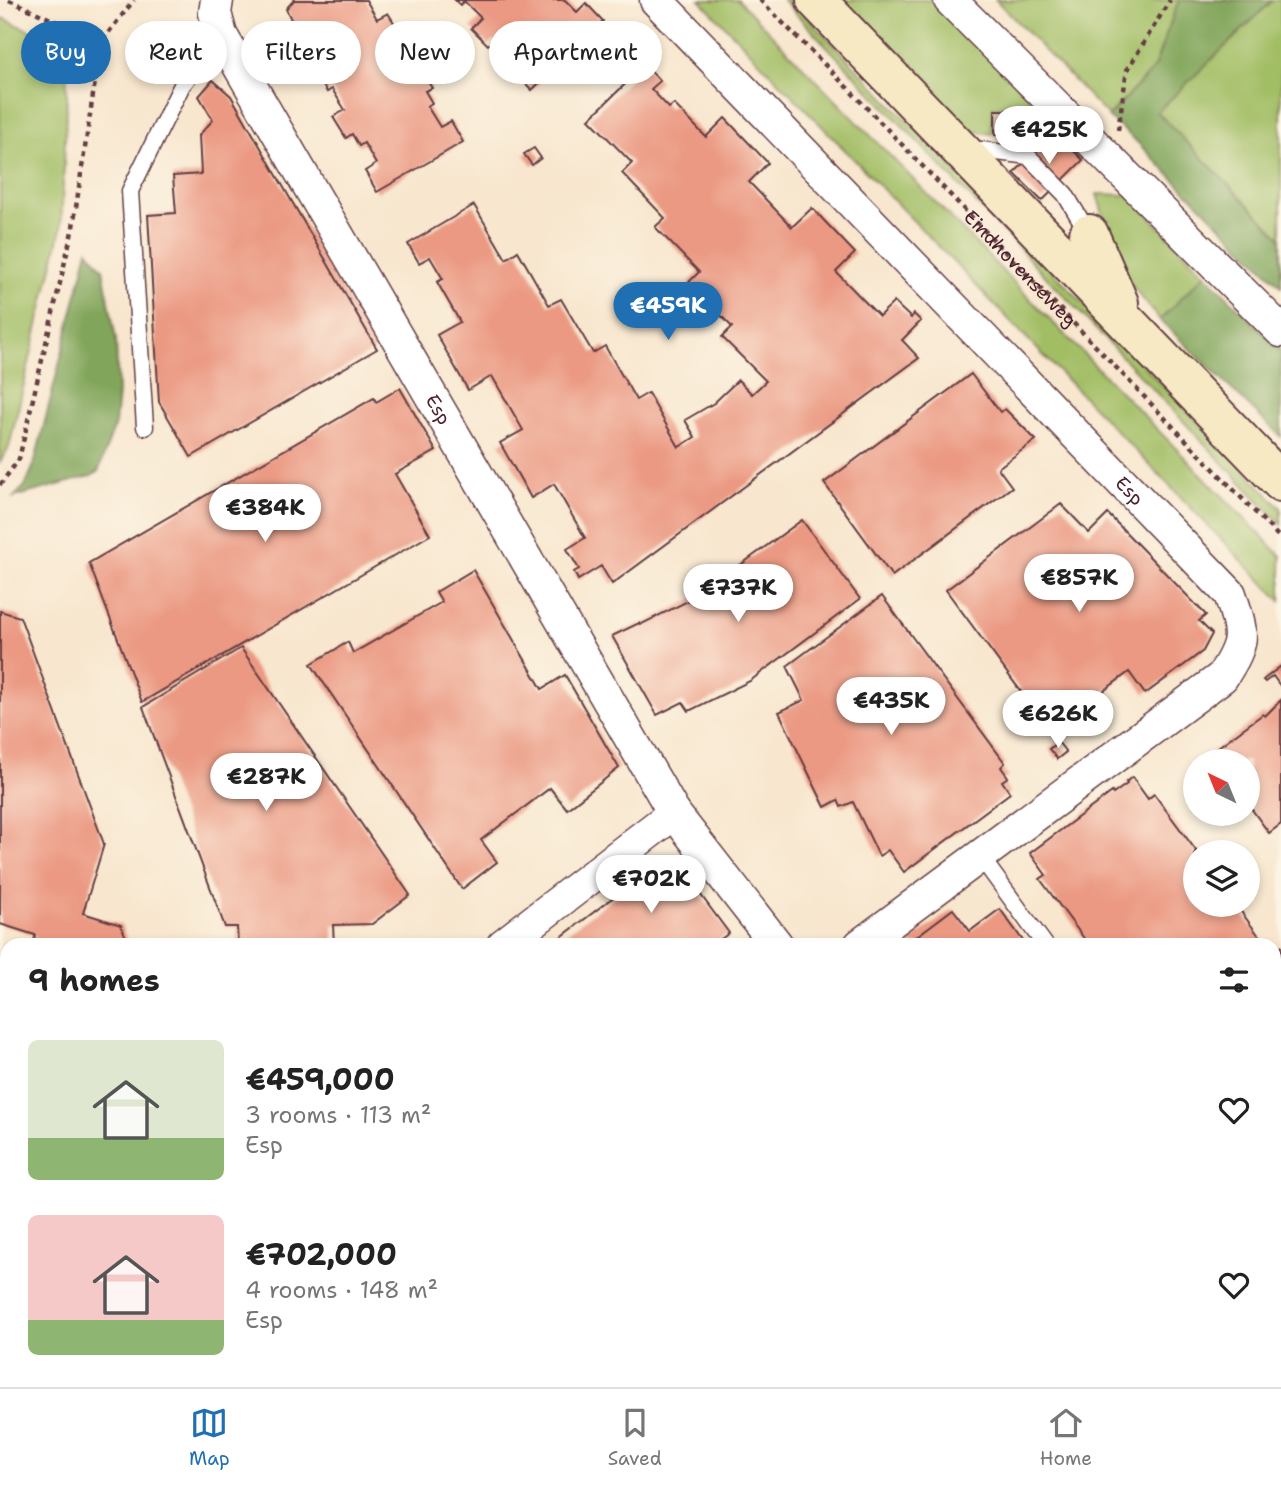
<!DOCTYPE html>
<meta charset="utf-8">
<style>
body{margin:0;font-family:"Shantell Sans",sans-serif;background:#f6f6f6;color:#222;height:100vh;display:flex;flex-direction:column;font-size:26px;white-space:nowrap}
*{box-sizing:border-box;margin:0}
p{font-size:23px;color:#767676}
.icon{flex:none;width:38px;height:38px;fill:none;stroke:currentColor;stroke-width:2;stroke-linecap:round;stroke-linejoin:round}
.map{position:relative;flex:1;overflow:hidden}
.side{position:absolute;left:0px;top:938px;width:1281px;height:450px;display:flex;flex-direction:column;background:#fff;border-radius:21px 21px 0 0;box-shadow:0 4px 10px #0003}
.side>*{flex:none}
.guide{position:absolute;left:21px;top:21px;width:700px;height:63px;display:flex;gap:14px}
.needle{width:46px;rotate:317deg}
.buttons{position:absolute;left:1183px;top:749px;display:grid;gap:14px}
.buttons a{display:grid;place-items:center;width:77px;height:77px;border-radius:50%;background:#fff;box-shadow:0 4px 10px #0003;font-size:35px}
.price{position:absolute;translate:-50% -60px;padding:0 16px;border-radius:24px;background:#fff;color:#222;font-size:23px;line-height:46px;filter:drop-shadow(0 2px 4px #0008)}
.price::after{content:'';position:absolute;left:50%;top:42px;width:21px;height:16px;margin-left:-10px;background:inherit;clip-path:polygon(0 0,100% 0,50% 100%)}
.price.current{background:#1f6fb2;color:#fff}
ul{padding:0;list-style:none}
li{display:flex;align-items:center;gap:21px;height:175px;padding:0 28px}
li span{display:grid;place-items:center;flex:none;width:196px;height:140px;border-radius:10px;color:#555}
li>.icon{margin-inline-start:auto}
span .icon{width:84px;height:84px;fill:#fffc;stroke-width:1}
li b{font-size:30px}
h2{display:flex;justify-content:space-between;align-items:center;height:84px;padding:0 28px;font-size:30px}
.chip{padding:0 24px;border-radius:32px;background:#fff;box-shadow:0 4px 10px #0003;font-size:24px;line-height:63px}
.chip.current{background:#1f6fb2;color:#fff}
.menu{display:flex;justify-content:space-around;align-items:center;height:98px;border-top:2px solid #e0e0e0;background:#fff;font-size:19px;color:#767676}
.menu a{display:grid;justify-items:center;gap:4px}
.menu .current{color:#1f6fb2}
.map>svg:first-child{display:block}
.green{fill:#a2be65;stroke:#766e48;stroke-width:2}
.forest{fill:#81a55a;stroke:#666242;stroke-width:2}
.building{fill:#eb9982}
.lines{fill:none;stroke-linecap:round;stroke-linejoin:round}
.lane-casing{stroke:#643d43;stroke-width:19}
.street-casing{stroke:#643d43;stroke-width:35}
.secondary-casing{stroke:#643d43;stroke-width:42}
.path{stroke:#643d43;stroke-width:4.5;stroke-dasharray:5 5;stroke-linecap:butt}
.lane{stroke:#fff;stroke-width:16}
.street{stroke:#fff;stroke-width:32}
.secondary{stroke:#f6e9c3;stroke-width:38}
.labels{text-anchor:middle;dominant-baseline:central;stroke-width:5;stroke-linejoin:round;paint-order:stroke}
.street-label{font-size:19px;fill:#4a1f2b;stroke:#fcf5e5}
</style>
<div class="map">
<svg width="1281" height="1387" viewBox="0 0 1281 1387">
<rect width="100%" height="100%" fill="#fcf5e5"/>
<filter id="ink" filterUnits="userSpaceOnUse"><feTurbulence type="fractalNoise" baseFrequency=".0143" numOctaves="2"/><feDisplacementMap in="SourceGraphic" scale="14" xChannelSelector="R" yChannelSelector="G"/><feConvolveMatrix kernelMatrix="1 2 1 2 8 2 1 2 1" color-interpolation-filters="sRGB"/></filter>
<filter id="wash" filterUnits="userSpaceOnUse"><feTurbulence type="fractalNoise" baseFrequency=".00686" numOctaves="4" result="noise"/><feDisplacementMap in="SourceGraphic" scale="28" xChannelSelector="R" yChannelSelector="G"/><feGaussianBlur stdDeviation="1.57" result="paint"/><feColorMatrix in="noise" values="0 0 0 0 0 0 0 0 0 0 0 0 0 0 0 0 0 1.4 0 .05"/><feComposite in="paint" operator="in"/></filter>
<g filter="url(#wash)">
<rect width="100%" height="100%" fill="#f8e6ce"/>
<g class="green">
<polygon points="700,0 738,0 1281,556 1281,601"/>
<polygon points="783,0 791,0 1281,508 1281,524"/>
<polygon points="839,0 933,0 1029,95 1028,106 993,107 992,134 961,129"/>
<polygon points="996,0 1179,0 1154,68 1108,116"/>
<polygon points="1273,0 1281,0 1281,286 1157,112"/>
<polygon points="0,17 66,47 67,95 61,229 9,447 0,462"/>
<polygon points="1097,194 1129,195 1205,274 1160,320 1126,278 1115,255"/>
</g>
<g class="forest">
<polygon points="1179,0 1273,0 1157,112 1281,238 1281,286 1133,138 1108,117 1154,68"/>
<polygon points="88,250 103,269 116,339 118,392 115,424 98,472 91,476 14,497 25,486 34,465"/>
<polygon points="1205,274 1281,351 1281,437 1160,320"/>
<polygon points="392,1381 486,1381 490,1387 397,1387"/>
</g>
<g id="blocks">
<g class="building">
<polygon points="294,0 366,0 377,19 388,13 401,34 394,37 401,49 396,52 409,73 419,67 432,88 425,91 432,103 427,106 440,127 451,121 463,142 377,192 365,171 376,164 364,143 359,146 352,134 346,138 333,117 345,110 332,89 327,92 320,80 314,84 303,62 315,55 304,33 299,36 286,9"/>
<polygon points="455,0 565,0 577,12 586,3 603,21 532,90 514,72 524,63 507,46 503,50 494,40 488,45 471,28 481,18 464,1 460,5"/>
<polygon points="645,65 660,81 651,89 669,108 674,104 706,137 725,118 768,163 749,182 792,227 812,208 855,253 836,272 879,316 894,302 911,318 914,314 921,321 902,340 919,358 612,584 601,566 578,580 574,572 579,569 567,549 585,538 554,484 531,498 500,443 523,430 492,376 468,390 437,335 460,322 437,282 443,279 430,257 419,263 408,244 474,205 506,259 518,251 549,305 561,299 593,353 605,346 636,400 648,393 679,447 695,437 685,420 714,403 738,380 752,394 766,381 722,337 732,327 689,282 699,272 655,227 665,218 622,173 632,163 589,119"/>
<polygon points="213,80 231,96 377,349 191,457 159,402 148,215 176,213 173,176 201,174 199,135 213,120 199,96"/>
<rect x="995" y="110" width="34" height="25"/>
<polygon points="1055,132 1083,160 1042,201 1014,173"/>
<polygon points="534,148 541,158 532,165 524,154"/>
<polygon points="971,374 1000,412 1005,409 1036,440 998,468 1012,487 892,576 824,483"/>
<polygon points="400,388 436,451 395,474 430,535 142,702 89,563 374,398 376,402"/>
<polygon points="1061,504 1089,533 1108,514 1206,615 1199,621 1212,634 1203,651 1145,694 1129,672 1050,731 946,590"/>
<polygon points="802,520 860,599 750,681 689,711 683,702 657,715 612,636 639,623 640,625 698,596"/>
<polygon points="473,570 542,689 565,675 619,768 567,809 550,788 481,840 497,862 462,889 311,664 348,642 353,653 442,602 436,592"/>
<polygon points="882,596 1005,763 1001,767 1008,777 1002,781 1010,793 904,872 888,850 879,856 853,802 841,807 838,800 825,807 779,712 804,700 787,666"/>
<polygon points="0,611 20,617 104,844 83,913 121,925 129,945 34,945 35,935 0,924"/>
<polygon points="241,648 410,895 372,924 333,925 334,945 238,945 237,927 225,927 143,707"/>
<polygon points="1281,666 1281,687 1273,676 1265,682 1263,680"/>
<polygon points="1281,700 1281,824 1269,833 1248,804 1248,761 1216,761 1210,753 1263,714 1265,716"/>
<polygon points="1058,742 1066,752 1057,759 1049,749"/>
<polygon points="1132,777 1148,799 1154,794 1197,852 1195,852 1195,905 1236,905 1265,944 1089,945 1040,879 1046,875 1030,853 1112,792 1113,794 1127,784 1126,782"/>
<polygon points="661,865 672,865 683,871 729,933 713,945 551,945 650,869"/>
<polygon points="953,909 970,931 1000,909 1026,945 905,945"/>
<polygon points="1281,947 1281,1055 1274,1045 1274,952"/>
<polygon points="0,1093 7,1098 7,1112 0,1123"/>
<polygon points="1274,1155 1281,1164 1281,1195 1274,1200"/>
<polygon points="7,1242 7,1335 0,1330 0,1252"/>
<polygon points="78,1381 248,1381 236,1387 87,1387"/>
<polygon points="538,1381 662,1381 654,1387 542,1387"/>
<polygon points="773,1381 846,1381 851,1387 777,1387"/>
<polygon points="908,1381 1010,1381 1002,1387 913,1387"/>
</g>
</g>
</g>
<g filter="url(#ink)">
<use href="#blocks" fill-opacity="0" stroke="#643d43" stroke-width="2"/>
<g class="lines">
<defs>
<g id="lane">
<polyline points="969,151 981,150 1028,156 1065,194 1089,234"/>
<polyline points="145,427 130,191 182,85 221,35"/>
<polyline points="980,856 1045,945"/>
<polyline points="748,1381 752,1387"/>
<polyline points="888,1381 892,1387"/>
</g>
<g id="street">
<path id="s2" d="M217,0L215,13L221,35L674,813L777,945"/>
<path id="s3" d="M656,0L1230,594C1243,635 1246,640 1222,677L860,945"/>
<polyline points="950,0 1281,331"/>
<polyline points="503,945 674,813"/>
<polyline points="0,1038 7,1042"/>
<polyline points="1274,1242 1281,1237"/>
<polyline points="497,1381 500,1387"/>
<polyline points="323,1387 335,1381"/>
<polyline points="1079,1387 1088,1381"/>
</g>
<g id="secondary">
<polyline points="816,0 1281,482"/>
<polyline points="1089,234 1119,303"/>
</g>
</defs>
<use href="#lane" class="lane-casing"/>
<use href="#street" class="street-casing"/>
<use href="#secondary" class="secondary-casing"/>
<g class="path">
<polyline points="9,0 101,42"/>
<path id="s1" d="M760,0L836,76L1281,539"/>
<polyline points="1118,130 1127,70 1170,0"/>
<polyline points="0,485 19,459 73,227 101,42 134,0"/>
<polyline points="1274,1292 1281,1287"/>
<polyline points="382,1381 386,1387"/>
<polyline points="1149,1387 1158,1381"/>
</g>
<use href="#lane" class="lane"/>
<use href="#street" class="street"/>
<use href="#secondary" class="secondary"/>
</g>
</g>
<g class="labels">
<g class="street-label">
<text stroke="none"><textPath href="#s1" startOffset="374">Eindhovenseweg</textPath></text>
<text stroke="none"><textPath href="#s2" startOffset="469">Esp</textPath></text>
<text stroke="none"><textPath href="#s3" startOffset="682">Esp</textPath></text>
</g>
</g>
</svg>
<div class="buttons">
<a><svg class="needle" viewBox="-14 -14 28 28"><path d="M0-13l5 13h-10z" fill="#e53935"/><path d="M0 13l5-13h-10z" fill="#767676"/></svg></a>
<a><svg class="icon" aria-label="layers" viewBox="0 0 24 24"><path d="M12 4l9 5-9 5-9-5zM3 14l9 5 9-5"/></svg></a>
</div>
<b class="price" style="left:1049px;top:166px">€425K</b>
<b class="price current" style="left:668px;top:342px">€459K</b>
<b class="price" style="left:265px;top:544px">€384K</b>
<b class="price" style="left:1079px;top:614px">€857K</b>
<b class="price" style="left:738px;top:624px">€737K</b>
<b class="price" style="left:891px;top:737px">€435K</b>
<b class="price" style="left:1058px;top:750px">€626K</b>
<b class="price" style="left:266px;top:813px">€287K</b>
<b class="price" style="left:651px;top:915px">€702K</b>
<div class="guide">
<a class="chip current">Buy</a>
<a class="chip">Rent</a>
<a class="chip">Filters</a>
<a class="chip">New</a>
<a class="chip">Apartment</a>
</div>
<section class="side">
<h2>9 homes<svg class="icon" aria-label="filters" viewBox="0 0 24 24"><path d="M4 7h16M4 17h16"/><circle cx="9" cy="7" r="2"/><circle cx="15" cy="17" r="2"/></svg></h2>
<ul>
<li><span style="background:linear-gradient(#dfe7d0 70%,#8fb573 0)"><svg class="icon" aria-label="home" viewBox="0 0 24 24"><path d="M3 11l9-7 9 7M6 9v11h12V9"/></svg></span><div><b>€459,000</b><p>3 rooms · 113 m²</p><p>Esp</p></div><svg class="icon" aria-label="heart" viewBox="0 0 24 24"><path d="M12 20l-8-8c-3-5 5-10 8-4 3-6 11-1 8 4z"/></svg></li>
<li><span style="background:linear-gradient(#f6c9c9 75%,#8fb573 0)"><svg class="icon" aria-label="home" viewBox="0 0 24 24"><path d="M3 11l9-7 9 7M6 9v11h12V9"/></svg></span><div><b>€702,000</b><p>4 rooms · 148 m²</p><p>Esp</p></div><svg class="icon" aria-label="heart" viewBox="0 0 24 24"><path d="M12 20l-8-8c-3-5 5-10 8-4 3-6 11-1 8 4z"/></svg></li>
</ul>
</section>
</div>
<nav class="menu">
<a class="current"><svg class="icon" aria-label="map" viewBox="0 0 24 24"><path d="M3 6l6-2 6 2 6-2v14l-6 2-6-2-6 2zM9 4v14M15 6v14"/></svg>Map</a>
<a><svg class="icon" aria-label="saved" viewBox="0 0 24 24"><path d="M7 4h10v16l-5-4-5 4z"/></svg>Saved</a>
<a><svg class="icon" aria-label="home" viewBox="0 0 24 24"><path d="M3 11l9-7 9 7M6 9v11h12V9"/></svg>Home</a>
</nav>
